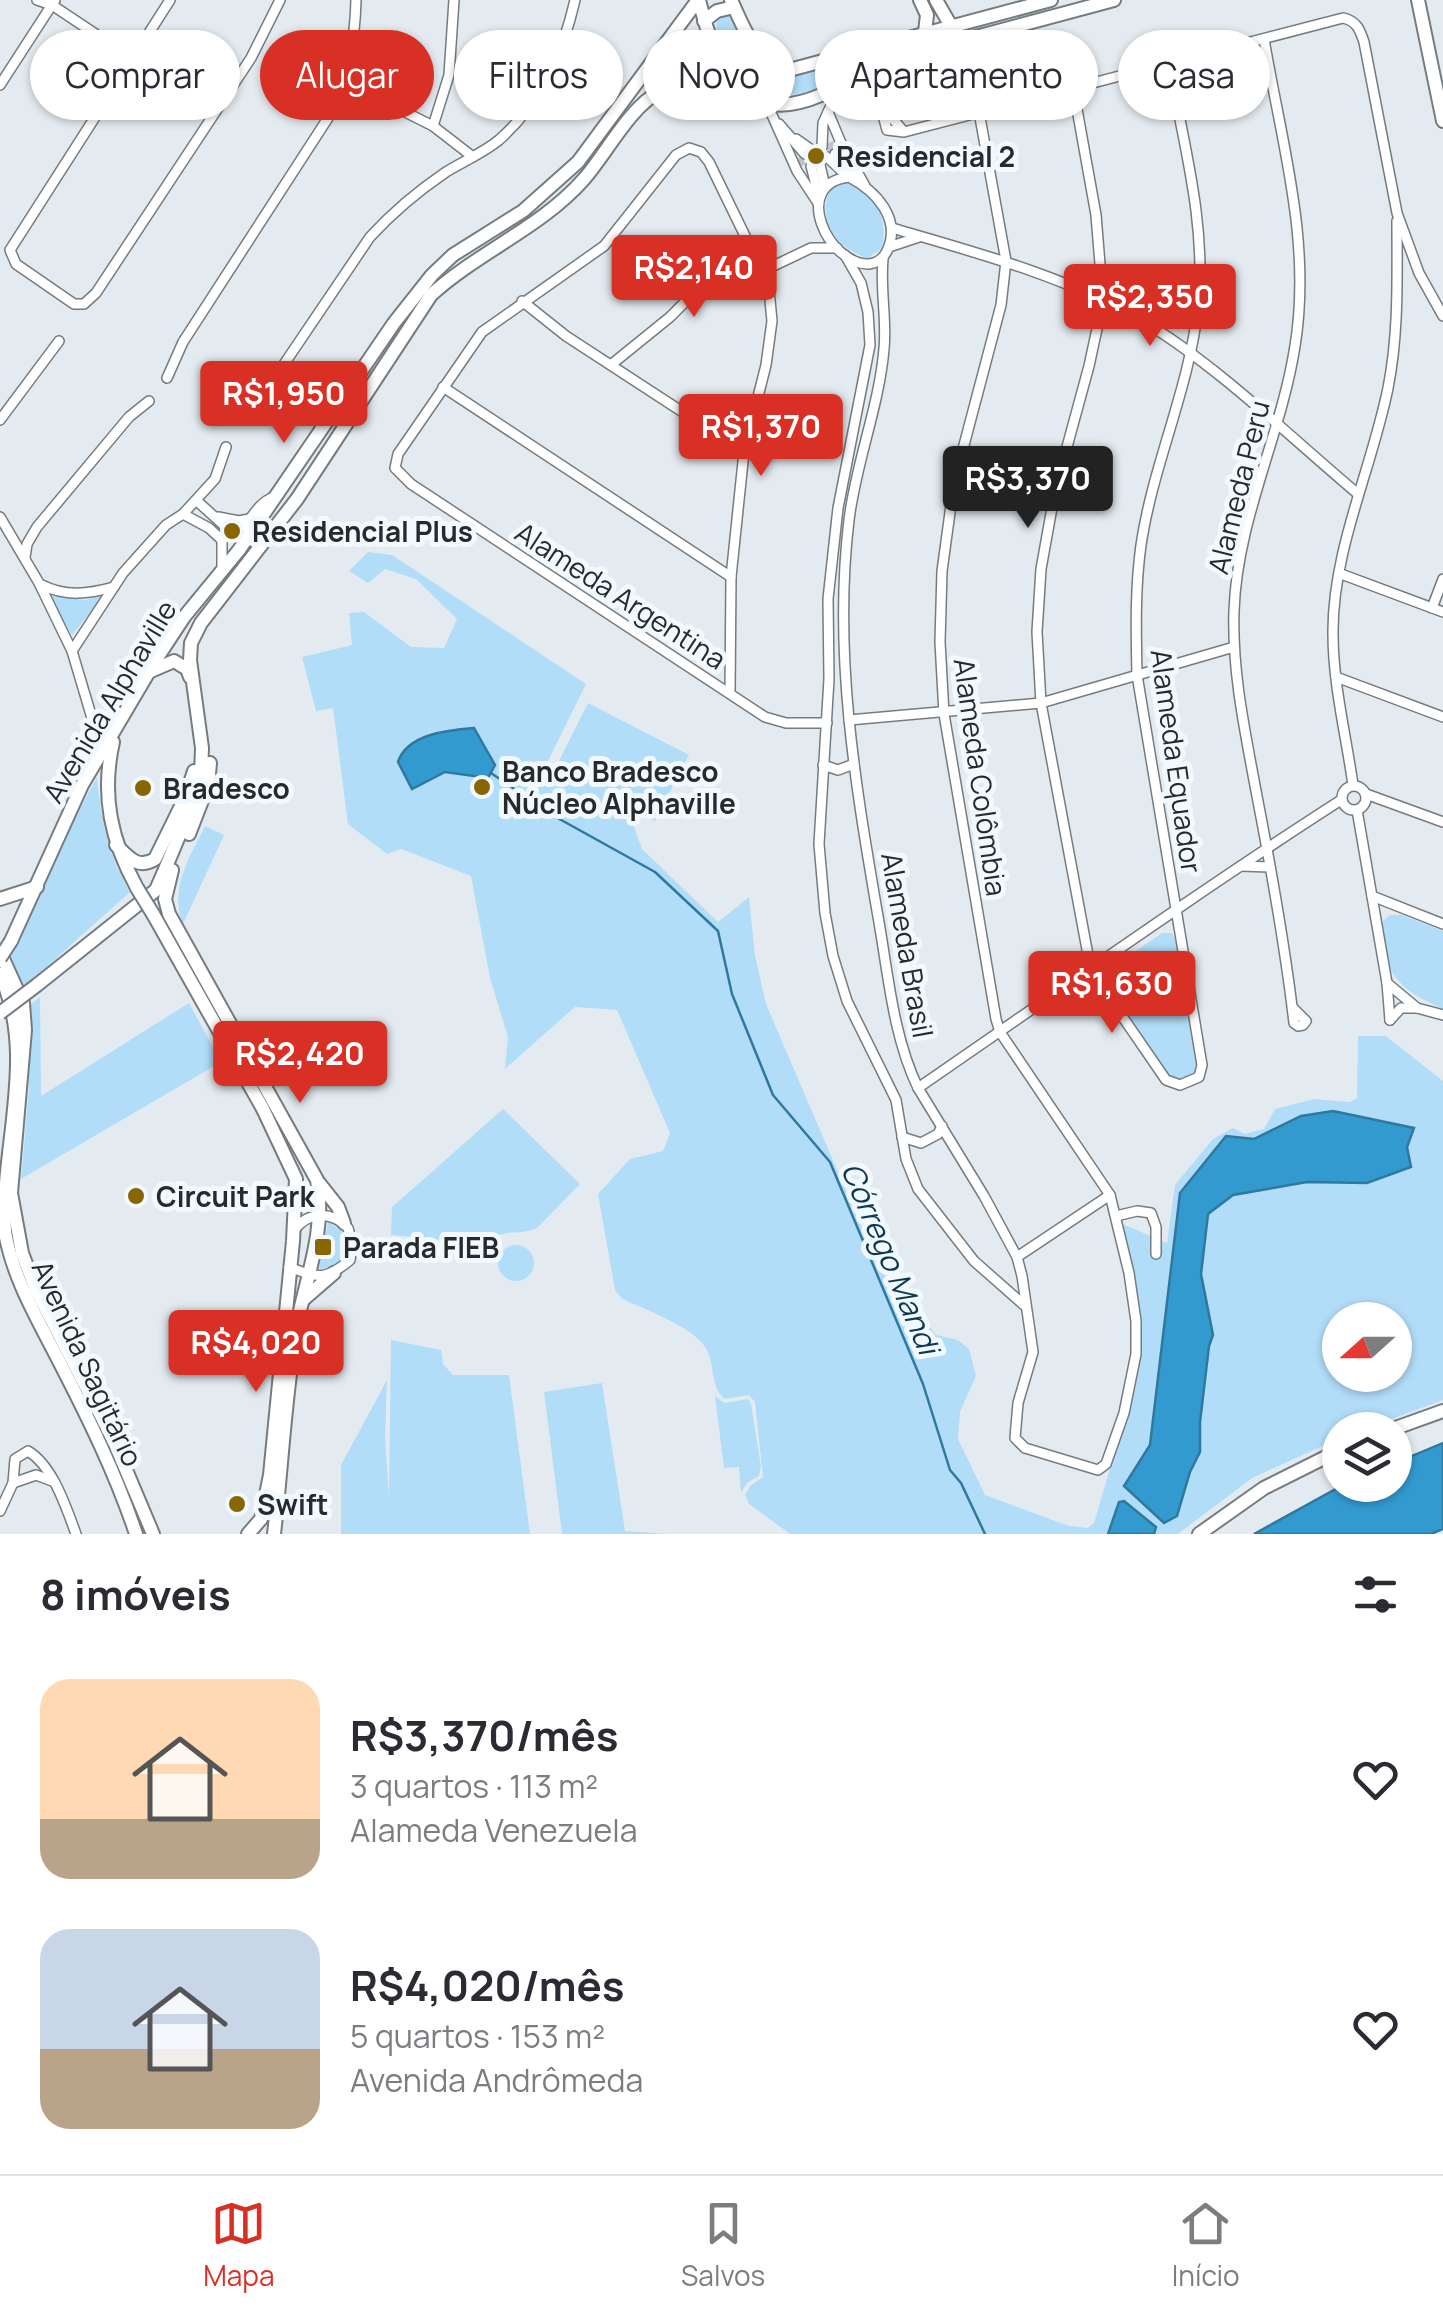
<!DOCTYPE html>
<html lang="pt">
<meta charset="utf-8">
<style>
body{margin:0;font-family:Manrope,sans-serif;background:#f7f7f7;color:#2b2b33;height:100vh;display:flex;flex-direction:column;font-size:38px;white-space:nowrap}
*{box-sizing:border-box;margin:0}
p{font-size:32px;color:#7c7c81}
.icon{flex:none;width:55px;height:55px;fill:none;stroke:currentColor;stroke-width:2;stroke-linecap:round;stroke-linejoin:round}
.map{position:relative;height:1534px;overflow:hidden}
.side{display:flex;flex-direction:column;background:#fff;flex:1}
.side>*{flex:none}
.top-card{position:absolute;left:30px;top:30px;width:1385px;height:90px;display:flex;gap:20px}
.needle{width:65px;rotate:249deg}
.tools{position:absolute;left:1322px;top:1302px;display:grid;gap:20px}
.tools a{display:grid;place-items:center;width:90px;height:90px;border-radius:50%;background:#fff;box-shadow:0 2px 8px #0004;font-size:50px}
.price{position:absolute;translate:-50% -85px;padding:0 22px;border-radius:10px;background:#d93025;color:#fff;font-size:32px;line-height:65px;filter:drop-shadow(0 2px 5px #0008)}
.price::after{content:'';position:absolute;left:50%;top:60px;width:30px;height:22px;margin-left:-15px;background:inherit;clip-path:polygon(0 0,100% 0,50% 100%)}
.price.selected{background:#222;color:#fff}
ul{padding:0;list-style:none}
li{display:flex;align-items:center;gap:30px;height:250px;padding:0 40px}
li span{display:grid;place-items:center;flex:none;width:280px;height:200px;border-radius:30px;color:#555}
li>.icon{margin-inline-start:auto}
span .icon{width:120px;height:120px;fill:#fffc;stroke-width:1}
li b{font-size:42px}
h2{display:flex;justify-content:space-between;align-items:center;height:120px;padding:0 40px;font-size:42px}
.pill{padding:0 35px;border-radius:45px;background:#fff;box-shadow:0 2px 8px #0004;font-size:35px;line-height:90px}
.pill.selected{background:#d93025;color:#fff}
.dock{display:flex;justify-content:space-around;align-items:center;height:140px;border-top:2px solid #e1e1e2;background:#fff;font-size:28px;color:#7c7c81}
.dock a{display:grid;justify-items:center;gap:5px}
.dock .selected{color:#d93025}
.map>svg:first-child{display:block}
.green{fill:#b2ddf9;fill-rule:evenodd}
.water{fill:#339ad0;stroke:#2f789e;stroke-width:2.5}
.lines{fill:none;stroke-linecap:round;stroke-linejoin:round}
.stream{stroke:#2f789e;stroke-width:2.5}
.street-tunnel{stroke:#bec4c9;stroke-width:9;stroke-dasharray:9 4.5;stroke-linecap:butt}
.street-casing{stroke:#757c80;stroke-width:12}
.secondary-casing{stroke:#757c80;stroke-width:16}
.street{stroke:#fff;stroke-width:9}
.secondary{stroke:#fff;stroke-width:12}
.secondary-bridge-casing{stroke:#757c80;stroke-width:16;stroke-linecap:butt}
.secondary-bridge{stroke:#fff;stroke-width:12}
.poi-dot{fill:#886703;stroke:#f1f9fe;stroke-width:4}
.labels{text-anchor:middle;dominant-baseline:central;stroke-width:10;stroke-linejoin:round;paint-order:stroke}
.poi-label{font-size:28px;font-weight:bold;fill:#272a2b;stroke:#f1f9fe;text-anchor:start}
.street-label{font-size:28px;fill:#272a2b;stroke:#f1f9fe}
.water-label{font-size:30px;font-style:italic;fill:#0d384f;stroke:#f1f9fe}
</style>
<div class="map">
<svg width="1443" height="1534" viewBox="0 0 1443 1534">
<rect width="100%" height="100%" fill="#e4ebf0"/>
<g class="green">
<path d="M721,13L732,14C754,69 776,86 835,66L841,67L843,73C798,110 737,100 719,42C716,30 714,23 721,13Z"/>
<path d="M849,181C877,196 888,217 882,248L868,258C834,249 812,213 835,182Z"/>
<path d="M368,552L392,555L586,684L546,765L555,769L588,703L689,755L655,821L627,807L642,849L718,922L749,897L755,956L766,1004L874,1256L936,1335L958,1340L969,1349L976,1376L960,1412L958,1439L985,1495L1069,1526L1088,1528L1094,1523L1129,1404L1139,1357L1120,1223L1167,1243L1175,1185L1213,1139L1233,1128L1245,1134L1264,1129L1275,1109L1314,1099L1350,1102L1357,1098L1358,1036H1386L1443,1081V1400L1362,1430H1340V1438L1252,1478L1178,1534H790L749,1504L745,1495L750,1486L763,1477L755,1402L749,1395L725,1399C709,1386 716,1363 705,1347C692,1326 643,1309 621,1298L615,1290L598,1194L630,1159L663,1151L670,1133L617,1010L575,1007L505,1069L508,1037L490,978L471,876L401,849L387,854L348,824L333,708L316,711L302,657L352,645L349,613L364,612L411,647L444,648L457,619L416,579L385,569L368,583L349,571ZM1340,1320H1395V1375H1340Z"/>
<polygon points="104,595 72,635 51,599 53,596 85,600"/>
<path d="M97,777C101,819 108,856 130,892L24,987L10,955L62,842Z"/>
<path d="M205,826L224,835L183,924C169,888 189,859 205,826Z"/>
<path d="M1390,915H1402L1443,931V1009C1398,989 1381,973 1383,921Z"/>
<polygon points="1162,933 1172,933 1177,944 1198,1067 1195,1072 1177,1081 1170,1078 1108,983 1105,972"/>
<polygon points="40,997 41,1096 189,1003 221,1062 21,1179 29,1089 30,1005"/>
<path d="M503,1109L580,1184L537,1228C516,1237 506,1226 484,1244L391,1235L392,1207Z"/>
<path d="M328,1222L342,1231C352,1250 342,1268 319,1269Z"/>
<circle cx="516" cy="1263" r="18"/>
<polygon points="391,1340 441,1350 443,1364 453,1375 509,1375 530,1534 341,1534 341,1465 387,1380 385,1437 389,1496"/>
<polygon points="602,1383 625,1531 669,1534 562,1534 544,1392"/>
<polygon points="715,1396 724,1403 748,1399 751,1404 761,1466 759,1476 747,1483 741,1493 739,1467 724,1468"/>
</g>
<g class="water">
<path d="M474,728L495,765L488,778L445,772L412,789L398,762C407,734 448,730 474,728Z"/>
<polygon points="1333,1111 1414,1128 1407,1147 1411,1167 1367,1183 1307,1182 1233,1195 1208,1214 1201,1274 1213,1335 1209,1346 1200,1422 1200,1452 1190,1472 1177,1516 1164,1523 1124,1486 1150,1445 1180,1193 1226,1136 1254,1139 1301,1116"/>
<polygon points="1443,1443 1443,1529 1431,1534 1254,1534 1343,1485 1395,1485 1395,1463"/>
<polygon points="1124,1501 1156,1527 1154,1534 1108,1534 1119,1502"/>
</g>
<g class="lines">
<polyline class="stream" points="491,773 554,816 655,872 718,931 732,994 773,1095 830,1162 923,1384 950,1470 961,1483 985,1534"/>
<g class="street-tunnel">
<polyline points="829,143 835,154"/>
<polyline points="798,158 803,169"/>
</g>
<defs>
<g id="street">
<polyline points="37,0 52,5 214,113"/>
<polyline points="170,0 10,250 16,264 74,304 84,304 96,293 251,58 280,0"/>
<path d="M1264,39C1281,141 1312,241 1295,346C1281,436 1237,519 1234,611C1232,672 1245,731 1256,791C1271,868 1285,945 1294,1023L1298,1026L1303,1025L1306,1021L1292,1007"/>
<polyline points="345,82 433,126 473,157"/>
<polyline points="0,85 55,0"/>
<path d="M1073,87L1096,215L1103,301L1089,366L1055,491L1041,569L1037,632L1041,703L1091,971L1166,1080L1180,1085L1199,1077L1202,1065L1137,675C1136,631 1135,588 1141,545C1153,464 1190,387 1198,306C1207,225 1183,142 1169,63"/>
<polyline points="828,112 841,143 865,186"/>
<polyline points="772,115 797,171 818,203"/>
<polyline points="779,124 805,154"/>
<polyline points="433,126 449,75 454,0"/>
<path d="M904,132L892,118L884,119L887,130L904,132L1343,18C1357,21 1360,30 1364,42L1397,213L1419,273L1443,316"/>
<polyline points="796,139 813,151"/>
<polyline points="822,147 823,123 841,84"/>
<polyline points="835,154 855,179"/>
<polyline points="827,157 847,176"/>
<polyline points="819,161 825,186"/>
<polyline points="811,166 819,197"/>
<path d="M849,177C876,191 902,219 887,251C883,259 878,263 869,264C828,265 790,184 849,177Z"/>
<path d="M892,228C977,253 1066,276 1143,321C1219,367 1289,436 1358,494"/>
<polyline points="889,247 919,237"/>
<polyline points="845,255 861,283 868,312 870,345 838,508 828,599 829,679 819,844 825,913 833,956 847,1001 896,1100 906,1159 918,1189 974,1261 1024,1305"/>
<path d="M883,259C880,290 887,319 884,349C879,407 856,462 849,520C833,652 855,782 877,911C888,970 892,1034 918,1088L984,1196L1017,1257L1022,1276L1033,1352L1018,1403L1015,1438L1025,1448L1098,1470L1106,1464L1124,1413L1136,1354V1321L1129,1273L1110,1195L1000,1032L996,1019L944,714L940,642L942,571L954,483L1001,305L1006,261L979,112"/>
<polyline points="767,269 811,248 837,248"/>
<polyline points="522,301 566,336 744,452"/>
<polyline points="612,364 670,317 747,240"/>
<path d="M167,378L183,342L328,118C347,79 355,44 356,0"/>
<polyline points="443,387 731,577"/>
<path d="M247,419L370,237C393,212 418,191 446,172C464,161 483,153 499,140C541,103 563,53 575,0"/>
<polyline points="0,420 59,341"/>
<polyline points="197,501 229,530"/>
<polyline points="183,514 209,528 222,540 222,570"/>
<polyline points="0,517 39,583 72,651 94,725"/>
<polyline points="218,517 239,521 249,519"/>
<path d="M235,532C252,525 253,505 274,497"/>
<polyline points="25,557 27,544 37,527 129,417 149,401"/>
<polyline points="1341,574 1443,612"/>
<path d="M42,585C66,597 88,594 114,587"/>
<polyline points="1432,608 1443,579"/>
<polyline points="72,651 123,573 166,525 183,514 215,479 226,447"/>
<polyline points="1336,677 1443,717"/>
<polyline points="730,693 731,577 744,452 766,365 772,321 767,269 747,240 709,162 701,152 689,148 676,155 604,246 482,332 398,454 395,468 411,484 765,717 786,723 827,723"/>
<polyline points="849,720 1041,703 1234,647"/>
<polyline points="823,765 838,770 854,764"/>
<path d="M1353,785C1346,735 1333,684 1333,634C1332,551 1372,468 1388,388C1399,333 1397,276 1397,221"/>
<circle cx="1354" cy="798" r="12"/>
<polyline points="1366,794 1443,822"/>
<polyline points="1357,810 1387,983 1390,1020"/>
<polyline points="1241,866 1270,867"/>
<polyline points="1372,896 1443,924"/>
<polyline points="1387,983 1417,1008 1443,1015"/>
<polyline points="1390,1020 1401,1008 1417,1008"/>
<path d="M918,1088C1059,991 1198,892 1341,800"/>
<polyline points="902,1137 921,1143 938,1134 942,1126"/>
<polyline points="1116,1216 1137,1211 1151,1213 1156,1227 1156,1254"/>
<polyline points="1017,1257 1110,1195"/>
<path d="M289,1267C318,1278 325,1281 350,1260L352,1243L348,1228C332,1211 309,1211 294,1230"/>
<polyline points="13,1483 36,1475 52,1481"/>
<path d="M0,1511L13,1483L15,1459L28,1451C53,1466 66,1507 76,1534"/>
</g>
<g id="secondary">
<path d="M699,0C715,63 740,130 821,95C835,89 847,78 860,71C871,65 885,62 897,58L1114,0"/>
<path d="M731,0C745,30 756,66 793,69L1051,0"/>
<polyline points="920,0 927,15 925,32"/>
<polyline points="936,0 951,26"/>
<polyline points="1418,0 1443,121"/>
<polyline points="704,21 717,11 734,7"/>
<polyline points="151,671 174,661 187,669 190,677"/>
<path d="M113,742C101,795 111,841 137,888"/>
<polyline points="189,834 208,785 210,763"/>
<path d="M116,845C128,857 138,870 155,859L186,796L194,771"/>
<path d="M172,870L165,899L169,914L317,1180C326,1231 306,1277 297,1325C285,1394 282,1465 274,1534"/>
<polyline points="0,899 37,887"/>
<polyline points="153,914 263,1109 296,1179 293,1241 270,1475 261,1519 248,1534"/>
<polyline points="11,941 82,785 157,658 184,617 239,550 394,323 432,275 453,255 523,211 578,162 698,0"/>
<polyline points="0,952 23,1003 25,1030 11,1193 22,1253 36,1290 113,1439 153,1534"/>
<path d="M0,974C38,1057 0,1146 5,1232C13,1278 37,1318 58,1359C87,1415 116,1474 136,1534"/>
<path d="M37,985L156,890L163,874L194,800L201,775L202,748L190,660L191,643L201,623L297,499L431,295C478,252 542,227 584,179C606,154 630,107 659,92C683,80 710,85 735,85"/>
<polyline points="319,1183 338,1207 344,1223"/>
<polyline points="304,1299 334,1273"/>
<polyline points="1390,1430 1443,1411"/>
<polyline points="1199,1534 1264,1488 1340,1450"/>
</g>
</defs>
<use href="#street" class="street-casing"/>
<use href="#secondary" class="secondary-casing"/>
<use href="#street" class="street"/>
<use href="#secondary" class="secondary"/>
<defs>
<g id="secondary-bridge">
<polyline points="137,888 153,914"/>
<polyline points="0,958 11,941"/>
<polyline points="0,1013 37,985"/>
</g>
</defs>
<use href="#secondary-bridge" class="secondary-bridge-casing"/>
<use href="#secondary-bridge" class="secondary-bridge"/>
</g>
<g class="poi-dot">
<circle cx="816" cy="156" r="10"/>
<circle cx="232" cy="531" r="10"/>
<circle cx="482" cy="787" r="10"/>
<circle cx="143" cy="788" r="10"/>
<circle cx="136" cy="1196" r="10"/>
<rect x="313" y="1237" width="20" height="20" rx="5"/>
<circle cx="237" cy="1504" r="10"/>
</g>
<g class="labels">
<g class="poi-label">
<text x="836" y="156">Residencial 2</text>
<text x="252" y="531">Residencial Plus</text>
<text x="502" y="771">Banco Bradesco<tspan x="502" dy="32">Núcleo Alphaville</tspan></text>
<text x="163" y="788">Bradesco</text>
<text x="156" y="1196">Circuit Park</text>
<text x="343" y="1247">Parada FIEB</text>
<text x="257" y="1504">Swift</text>
</g>
<g class="street-label">
<text transform="translate(1238 487) rotate(-76)">Alameda Peru</text>
<text transform="translate(621 595) rotate(33)">Alameda Argentina</text>
<text transform="translate(109 701) rotate(-59)">Avenida Alphaville</text>
<text transform="translate(1177 761) rotate(82)">Alameda Equador</text>
<text transform="translate(981 777) rotate(82)">Alameda Colômbia</text>
<text transform="translate(908 945) rotate(80)">Alameda Brasil</text>
<text transform="translate(88 1363) rotate(65)">Avenida Sagitário</text>
</g>
<g class="water-label">
<text transform="translate(891 1258) rotate(67)">Córrego Mandi</text>
</g>
</g>
</svg>
<div class="tools">
<a><svg class="needle" viewBox="-14 -14 28 28"><path d="M0-13l5 13h-10z" fill="#e53935"/><path d="M0 13l5-13h-10z" fill="#7c7c81"/></svg></a>
<a><svg class="icon" aria-label="layers" viewBox="0 0 24 24"><path d="M12 4l9 5-9 5-9-5zM3 14l9 5 9-5"/></svg></a>
</div>
<b class="price" style="left:694px;top:320px">R$2,140</b>
<b class="price" style="left:1150px;top:349px">R$2,350</b>
<b class="price" style="left:284px;top:446px">R$1,950</b>
<b class="price" style="left:761px;top:479px">R$1,370</b>
<b class="price selected" style="left:1028px;top:531px">R$3,370</b>
<b class="price" style="left:1112px;top:1036px">R$1,630</b>
<b class="price" style="left:300px;top:1106px">R$2,420</b>
<b class="price" style="left:256px;top:1395px">R$4,020</b>
<div class="top-card">
<a class="pill">Comprar</a>
<a class="pill selected">Alugar</a>
<a class="pill">Filtros</a>
<a class="pill">Novo</a>
<a class="pill">Apartamento</a>
<a class="pill">Casa</a>
</div>
</div>
<section class="side">
<h2>8 imóveis<svg class="icon" aria-label="filters" viewBox="0 0 24 24"><path d="M4 7h16M4 17h16"/><circle cx="9" cy="7" r="2"/><circle cx="15" cy="17" r="2"/></svg></h2>
<ul>
<li><span style="background:linear-gradient(#ffd9b3 70%,#b9a48a 0)"><svg class="icon" aria-label="home" viewBox="0 0 24 24"><path d="M3 11l9-7 9 7M6 9v11h12V9"/></svg></span><div><b>R$3,370/mês</b><p>3 quartos · 113 m²</p><p>Alameda Venezuela</p></div><svg class="icon" aria-label="heart" viewBox="0 0 24 24"><path d="M12 20l-8-8c-3-5 5-10 8-4 3-6 11-1 8 4z"/></svg></li>
<li><span style="background:linear-gradient(#c9d6e8 60%,#b9a48a 0)"><svg class="icon" aria-label="home" viewBox="0 0 24 24"><path d="M3 11l9-7 9 7M6 9v11h12V9"/></svg></span><div><b>R$4,020/mês</b><p>5 quartos · 153 m²</p><p>Avenida Andrômeda</p></div><svg class="icon" aria-label="heart" viewBox="0 0 24 24"><path d="M12 20l-8-8c-3-5 5-10 8-4 3-6 11-1 8 4z"/></svg></li>
</ul>
</section>
<nav class="dock">
<a class="selected"><svg class="icon" aria-label="map" viewBox="0 0 24 24"><path d="M3 6l6-2 6 2 6-2v14l-6 2-6-2-6 2zM9 4v14M15 6v14"/></svg>Mapa</a>
<a><svg class="icon" aria-label="saved" viewBox="0 0 24 24"><path d="M7 4h10v16l-5-4-5 4z"/></svg>Salvos</a>
<a><svg class="icon" aria-label="home" viewBox="0 0 24 24"><path d="M3 11l9-7 9 7M6 9v11h12V9"/></svg>Início</a>
</nav>
